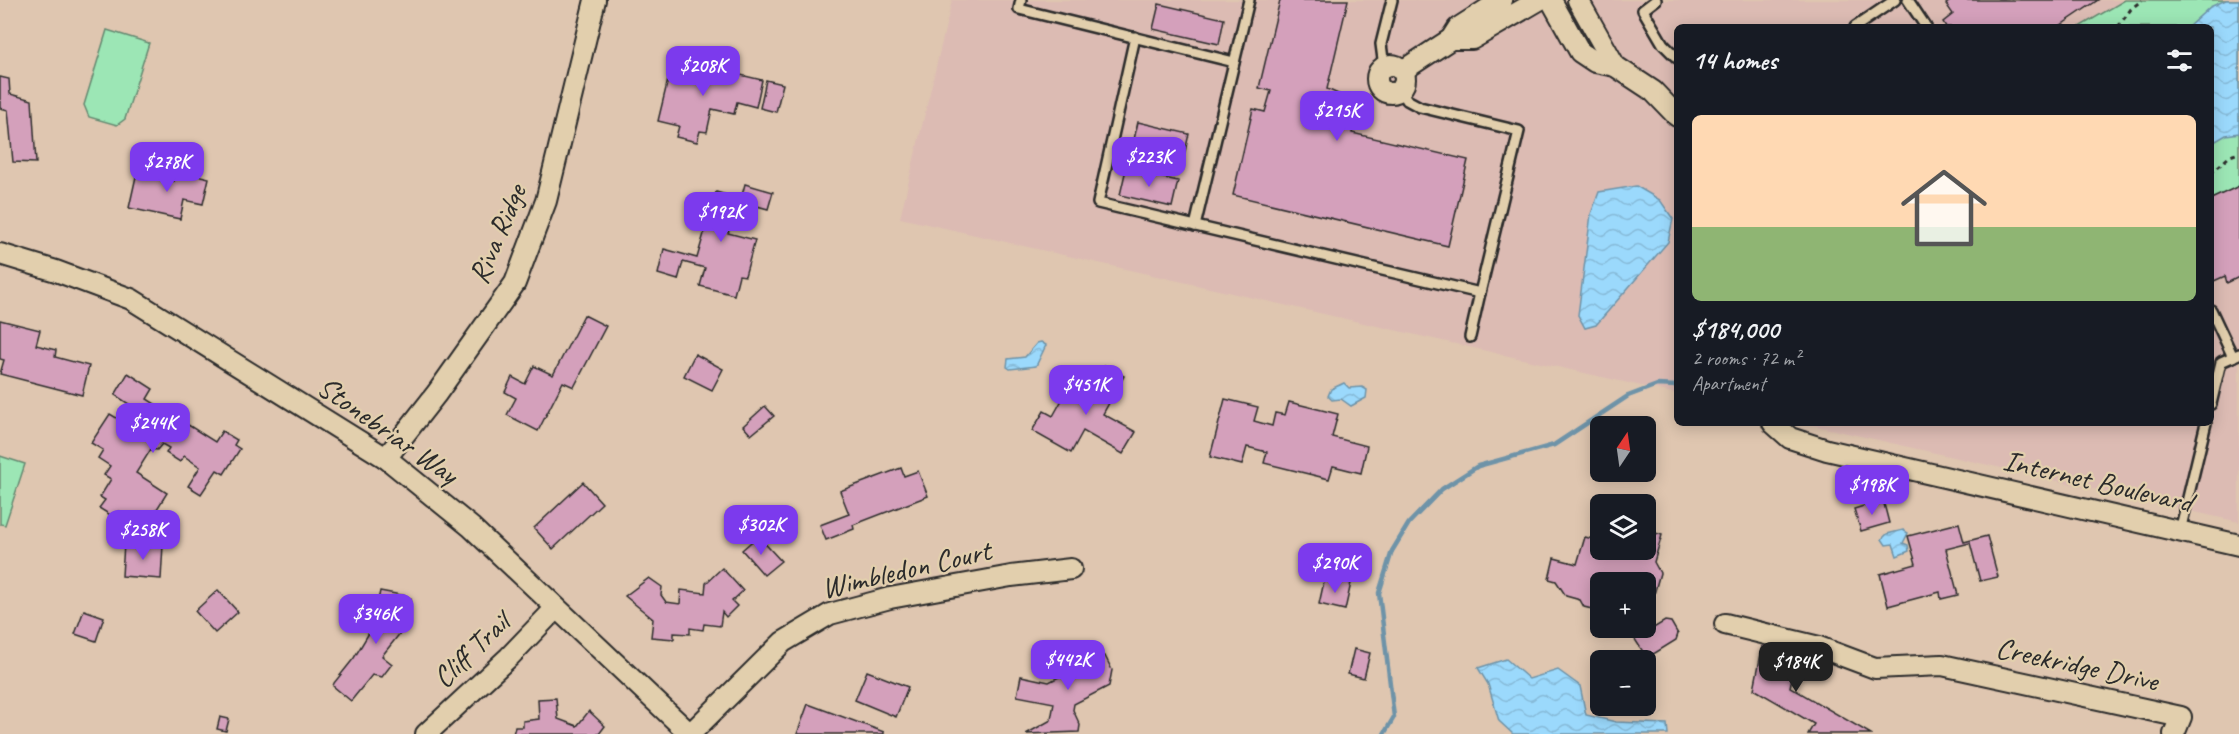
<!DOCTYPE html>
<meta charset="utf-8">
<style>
body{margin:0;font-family:Caveat,sans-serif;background:#242831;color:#f1f3f6;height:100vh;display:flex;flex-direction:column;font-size:22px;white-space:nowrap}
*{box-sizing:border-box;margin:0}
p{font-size:20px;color:#9ea1a6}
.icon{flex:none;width:33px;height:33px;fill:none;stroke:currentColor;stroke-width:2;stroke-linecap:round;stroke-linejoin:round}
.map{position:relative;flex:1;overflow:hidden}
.side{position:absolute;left:1674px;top:24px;width:540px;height:402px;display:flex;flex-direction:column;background:#171b24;border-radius:9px;box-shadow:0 3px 15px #0003}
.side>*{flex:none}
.needle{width:39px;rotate:13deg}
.buttons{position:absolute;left:1590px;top:416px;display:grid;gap:12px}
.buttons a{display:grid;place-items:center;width:66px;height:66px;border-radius:9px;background:#171b24;box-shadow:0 3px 15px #0003;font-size:30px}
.price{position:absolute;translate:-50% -51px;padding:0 14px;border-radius:12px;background:#7c3aed;color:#fff;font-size:20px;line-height:39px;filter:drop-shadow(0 2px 3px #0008)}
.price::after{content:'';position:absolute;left:50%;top:36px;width:18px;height:14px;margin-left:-9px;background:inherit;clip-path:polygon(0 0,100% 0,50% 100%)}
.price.on{background:#222;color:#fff}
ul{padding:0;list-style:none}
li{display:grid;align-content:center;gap:12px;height:318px;padding:0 18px}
li span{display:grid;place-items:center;height:186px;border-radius:9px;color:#555}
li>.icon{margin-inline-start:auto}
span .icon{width:108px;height:108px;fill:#fffc;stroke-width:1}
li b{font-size:26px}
h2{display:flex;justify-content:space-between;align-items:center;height:72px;padding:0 18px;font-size:26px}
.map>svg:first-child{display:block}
.built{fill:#dcbbb3}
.park{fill:#9ce6b5;stroke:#648870;stroke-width:1.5}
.water{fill:url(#water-waves);stroke:#6e93a8;stroke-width:1.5}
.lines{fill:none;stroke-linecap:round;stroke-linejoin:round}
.stream{stroke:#6e93a8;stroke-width:4.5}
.building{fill:#d4a0bb;stroke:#2b2b2b;stroke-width:1.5}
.lane-casing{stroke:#2b2b2b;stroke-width:14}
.street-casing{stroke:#2b2b2b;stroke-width:24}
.path{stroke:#2b2b2b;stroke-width:3;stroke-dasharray:4.5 4.5;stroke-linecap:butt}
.lane{stroke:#e2cfad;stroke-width:9}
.street{stroke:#e2cfad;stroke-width:20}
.labels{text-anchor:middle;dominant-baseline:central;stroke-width:4.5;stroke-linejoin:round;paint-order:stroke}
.street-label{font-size:30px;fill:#2b2b2b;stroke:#e2cfad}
</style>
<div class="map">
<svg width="2239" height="734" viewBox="0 0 2239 734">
<defs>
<pattern id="water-waves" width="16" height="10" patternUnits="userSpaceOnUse" patternTransform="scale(1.5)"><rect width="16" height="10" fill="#9bd9fc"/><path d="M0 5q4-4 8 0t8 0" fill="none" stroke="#86bad8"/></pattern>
</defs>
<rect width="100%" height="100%" fill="#dfc6b0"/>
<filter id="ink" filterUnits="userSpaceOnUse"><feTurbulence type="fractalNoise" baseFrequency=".0167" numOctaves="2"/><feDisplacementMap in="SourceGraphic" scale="12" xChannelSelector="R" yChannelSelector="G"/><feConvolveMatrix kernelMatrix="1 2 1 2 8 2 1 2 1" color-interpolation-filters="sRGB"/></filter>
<g filter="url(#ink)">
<polygon class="built" points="952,0 2239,0 2239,522 1803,423 2211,423 2211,27 1677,27 1677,394 900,218"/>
<g class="park">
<polygon points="2125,0 2239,0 2239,198 2211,210 2211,27 2079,27"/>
<polygon points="107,30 149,43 125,119 117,125 89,117 84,105"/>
<polygon points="0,456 25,464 5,525 0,524"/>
</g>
<g class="water">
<polygon points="2226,0 2239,0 2239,133 2226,135 2211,144 2211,27 2188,27 2210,7"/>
<polygon points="1636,186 1660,200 1673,219 1668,242 1596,325 1585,328 1578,315 1591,214 1599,192"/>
<polygon points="1041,342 1046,345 1036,366 1010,369 1007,367 1008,359 1025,357 1037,343"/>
<polygon points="1344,383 1349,388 1362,387 1367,390 1366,398 1351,406 1341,399 1332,400 1328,396 1331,389"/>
<polygon points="1903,530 1908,533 1903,543 1908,545 1909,551 1897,556 1893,544 1886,545 1882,539 1887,534"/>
<polygon points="1506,659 1529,679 1558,670 1580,686 1586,715 1616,722 1667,724 1668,734 1513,734 1499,721 1488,684 1478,668"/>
</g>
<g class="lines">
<polyline class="stream" points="1384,734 1394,717 1379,593 1392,551 1409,523 1442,489 1478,466 1554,445 1628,396 1657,385 1677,386"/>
</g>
<g class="building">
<polygon points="1280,0 1348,0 1327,89 1343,96 1349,103 1354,118 1352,133 1468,160 1448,246 1233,195 1253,109 1265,112 1271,91 1259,88"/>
<polygon points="1952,0 2098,0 2058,27 1946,27 1943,22 1953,14 1946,4"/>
<polygon points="1159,4 1224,19 1219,44 1153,29"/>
<polygon points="673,59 762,80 756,107 737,102 734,114 712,109 707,132 700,131 697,142 676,137 679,126 658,121"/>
<polygon points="0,77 9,79 10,94 32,100 36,163 13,162 8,110 0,108"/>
<polygon points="766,80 783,84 776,112 760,108"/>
<polygon points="1138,122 1189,134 1183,160 1132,148"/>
<polygon points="1126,169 1178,181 1172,207 1120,195"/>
<polygon points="176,170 209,178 203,204 184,200 180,219 129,208 137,172 174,181"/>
<polygon points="745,184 773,192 768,209 757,206 754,219 734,213 728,233 755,240 745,276 739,275 734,295 700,286 705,268 683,262 678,280 658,274 664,249 697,258 716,192 741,199"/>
<polygon points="2239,186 2239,277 2227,283 2225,276 2214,281 2211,275 2211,199"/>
<polygon points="584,315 606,326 574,387 563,382 538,431 507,415 516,398 505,392 512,377 525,384 534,366 553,375"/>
<polygon points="0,320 40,330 36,345 56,350 55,357 89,366 82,395 0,374 4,360 0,359"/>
<polygon points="695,354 723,369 712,390 684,376"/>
<polygon points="1105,366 1124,376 1103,414 1136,432 1123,454 1083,431 1071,453 1032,431 1044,411 1053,416 1072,382 1090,392"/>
<polygon points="128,373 153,389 147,399 215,442 222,431 237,440 234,445 240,449 224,474 217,470 201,494 188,486 200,467 184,456 180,462 166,453 169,448 162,444 157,450 151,449 136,473 167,493 145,528 119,511 115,518 99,508 105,500 100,497 111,479 104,475 110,466 98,458 103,450 91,443 110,414 125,423 129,417 138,423 144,414 115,395"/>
<polygon points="1225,399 1258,407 1254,421 1272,426 1275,413 1285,415 1289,402 1338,414 1332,437 1367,446 1361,473 1333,466 1329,479 1264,463 1267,452 1247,447 1242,465 1210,457"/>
<polygon points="765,406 774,416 751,435 743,426"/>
<polygon points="901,468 904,476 918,471 928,496 853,525 854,529 826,540 820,525 849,514 840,491"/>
<polygon points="583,482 602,503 553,549 534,528"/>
<polygon points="1883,500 1889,523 1861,531 1854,509"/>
<polygon points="1959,523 1964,542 1987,536 1998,577 1980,581 1970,543 1946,549 1958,595 1941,599 1940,592 1888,606 1880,574 1916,564 1908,536"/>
<polygon points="1646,530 1662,535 1654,562 1660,573 1651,605 1646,603 1646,582 1600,582 1600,611 1584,607 1580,600 1566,596 1556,581 1549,579 1554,558 1577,564 1585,537 1600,541 1600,549 1646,549"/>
<polygon points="758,536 781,561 764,575 742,550"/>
<polygon points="124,543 163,545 161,579 122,576"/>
<polygon points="722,568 743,591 732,601 737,606 726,617 722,612 720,626 704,624 703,630 690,628 690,634 674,633 674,639 651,637 653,619 625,596 649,578 662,587 661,595 666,602 680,604 681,590 705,593 706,583"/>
<polygon points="1325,577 1351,583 1345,610 1319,604"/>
<polygon points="218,590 238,612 215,633 195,611"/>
<polygon points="380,591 406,596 411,599 405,627 382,656 392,664 382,677 372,675 351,701 333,686 334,683 354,658 372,628"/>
<polygon points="84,610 104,617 96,641 75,634"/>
<polygon points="1646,618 1652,629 1665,621 1671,622 1678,634 1676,640 1647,658 1627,627 1646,627"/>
<polygon points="1763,644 1798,651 1790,687 1871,734 1808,734 1814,724 1754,689"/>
<polygon points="1354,649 1370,653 1364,678 1348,674"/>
<polygon points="1088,653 1105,656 1112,670 1109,686 1074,704 1073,710 1080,725 1079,732 1026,734 1051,720 1054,703 1017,696 1021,676 1049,682 1063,675 1066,662"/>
<polygon points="867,671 908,687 896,717 855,700"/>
<polygon points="556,698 558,719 577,726 589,711 605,726 599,734 513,734 515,727 523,727 523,721 539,719 538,699"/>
<polygon points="808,704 884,732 884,734 797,734"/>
<polygon points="220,717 229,719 226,731 217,729"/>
</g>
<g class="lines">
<defs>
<g id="lane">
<polyline points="1021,0 1019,9 1234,62"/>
<polyline points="1656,0 1643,10 1663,44 1677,58"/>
<polyline points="1908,0 1926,27"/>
<polyline points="1855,27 1895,0"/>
<polyline points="1135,37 1098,203 1480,293 1519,131 1420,107 1407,100 1400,89"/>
<polyline points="1384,67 1381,44 1392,0"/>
<polyline points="1195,226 1249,0"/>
<polyline points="2211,310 2233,357"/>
<polyline points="1470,337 1480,293"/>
<polyline points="2211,404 2221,362 2239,354"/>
<polyline points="2180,531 2206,423"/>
</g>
<g id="street">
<polyline points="1551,0 1580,52 1595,62 1615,66 1653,91 1677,116"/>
<polyline points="1578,0 1615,66"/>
<polyline points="1451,39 1472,39 1539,0"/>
<circle cx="1391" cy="79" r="14"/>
<polyline points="1402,71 1451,39 1458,28 1502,0"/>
<polyline points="0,254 56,271 131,299 386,458 471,527 690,734"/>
<polyline points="1773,423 1790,438 1827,450 2239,545"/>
<polyline points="386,458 437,393 515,283 546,201 595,0"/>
<polyline points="1725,624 1819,647 1875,668 1942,665 2181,717 2174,734"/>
<polyline points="426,734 509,657 556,608"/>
<polyline points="690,734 783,642 830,614 890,598 1011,576 1071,569"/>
</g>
</defs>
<use href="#lane" class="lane-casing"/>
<use href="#street" class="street-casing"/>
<g class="path">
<polyline points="2118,27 2131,9 2142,0"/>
<polyline points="2211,173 2230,156 2239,153"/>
</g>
<use href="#lane" class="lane"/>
<use href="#street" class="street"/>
</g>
</g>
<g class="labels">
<g class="street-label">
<text transform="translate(497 234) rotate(-67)">Riva Ridge</text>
<text transform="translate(388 430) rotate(35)">Stonebriar Way</text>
<text transform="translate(2098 481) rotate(13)">Internet Boulevard</text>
<text transform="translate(906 569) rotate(-13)">Wimbledon Court</text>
<text transform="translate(471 650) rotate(-44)">Cliff Trail</text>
<text transform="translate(2077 664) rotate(12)">Creekridge Drive</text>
</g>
</g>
</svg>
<div class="buttons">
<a><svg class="needle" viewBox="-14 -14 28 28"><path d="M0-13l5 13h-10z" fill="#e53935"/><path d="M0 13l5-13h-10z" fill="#9ea1a6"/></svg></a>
<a><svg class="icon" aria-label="layers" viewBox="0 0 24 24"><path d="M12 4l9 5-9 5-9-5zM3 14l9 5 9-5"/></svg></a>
<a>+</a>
<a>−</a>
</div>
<b class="price" style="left:703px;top:97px">$208K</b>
<b class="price" style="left:1337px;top:142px">$215K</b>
<b class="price" style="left:1149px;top:188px">$223K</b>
<b class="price" style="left:167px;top:193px">$278K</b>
<b class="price" style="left:721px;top:243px">$192K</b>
<b class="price" style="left:1086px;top:416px">$451K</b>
<b class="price" style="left:153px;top:454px">$244K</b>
<b class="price" style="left:1872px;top:516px">$198K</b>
<b class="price" style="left:761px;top:556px">$302K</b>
<b class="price" style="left:143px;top:561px">$258K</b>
<b class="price" style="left:1335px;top:594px">$290K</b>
<b class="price" style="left:376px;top:645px">$346K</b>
<b class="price" style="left:1068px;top:691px">$442K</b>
<b class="price on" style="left:1796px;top:693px">$184K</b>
<section class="side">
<h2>14 homes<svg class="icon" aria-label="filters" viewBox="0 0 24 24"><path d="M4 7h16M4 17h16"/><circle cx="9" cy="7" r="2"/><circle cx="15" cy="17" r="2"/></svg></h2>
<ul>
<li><span style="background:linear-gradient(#ffd9b3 60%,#8fb573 0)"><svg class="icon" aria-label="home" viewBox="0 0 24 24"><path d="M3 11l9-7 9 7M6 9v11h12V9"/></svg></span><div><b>$184,000</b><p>2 rooms · 72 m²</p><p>Apartment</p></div></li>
</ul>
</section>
</div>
